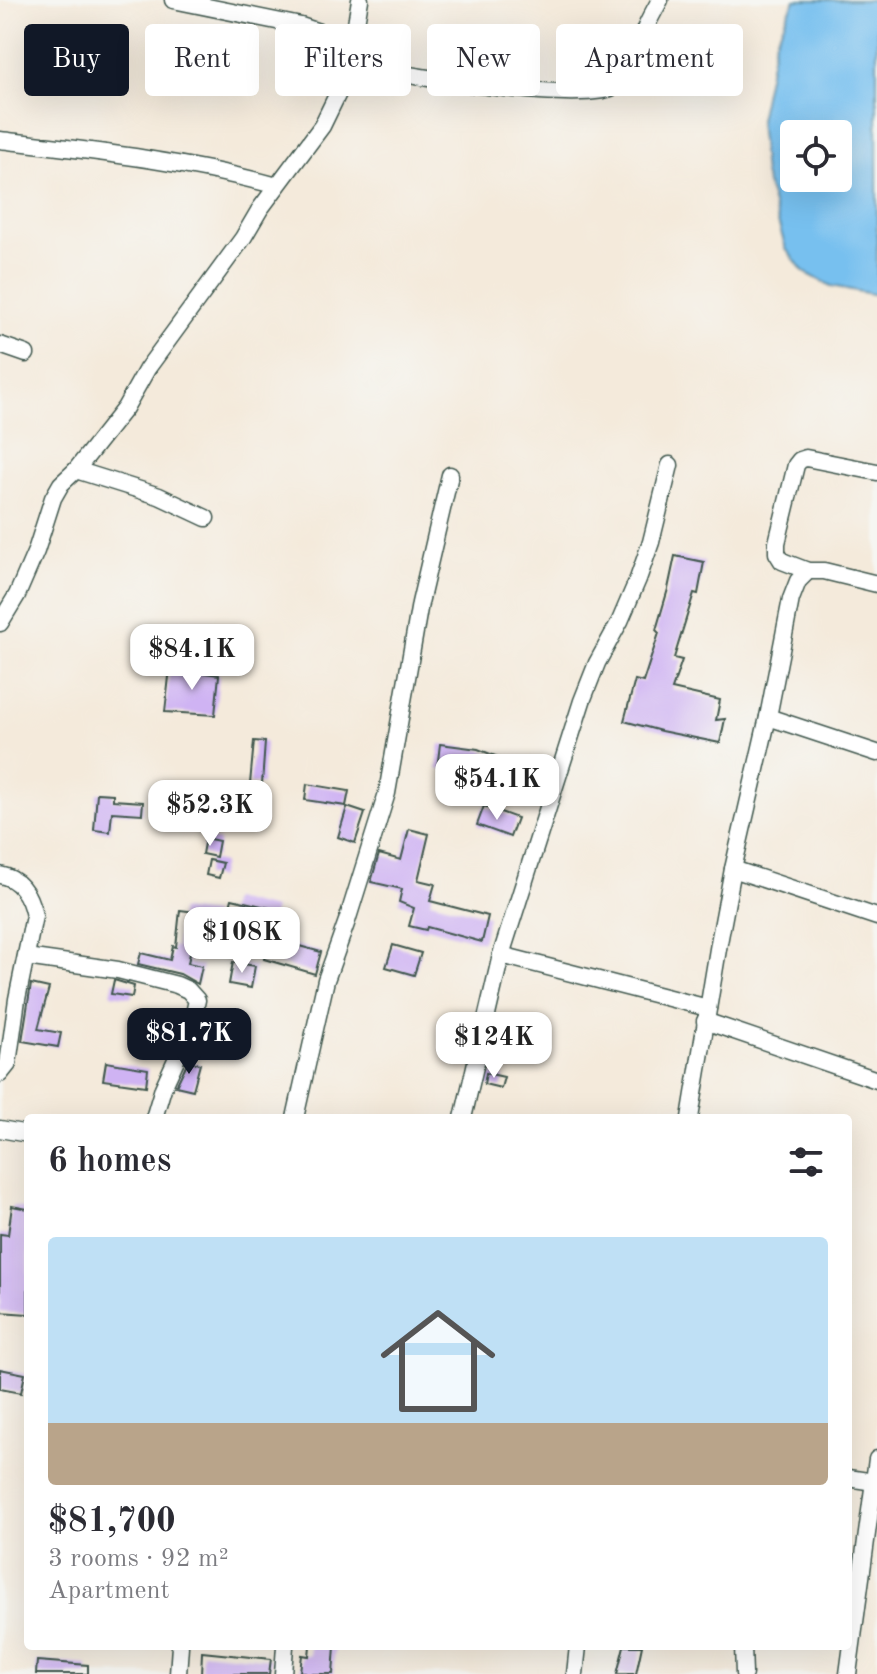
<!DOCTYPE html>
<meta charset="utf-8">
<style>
body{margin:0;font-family:"Old Standard TT",serif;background:#f2f2f3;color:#2b2b33;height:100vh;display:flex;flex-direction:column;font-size:30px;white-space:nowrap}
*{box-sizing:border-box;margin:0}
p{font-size:26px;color:#7c7c81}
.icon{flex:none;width:44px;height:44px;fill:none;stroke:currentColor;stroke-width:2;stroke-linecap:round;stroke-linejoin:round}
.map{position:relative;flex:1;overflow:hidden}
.sheet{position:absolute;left:24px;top:1114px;width:828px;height:536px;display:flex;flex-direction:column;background:#fff;border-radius:8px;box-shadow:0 8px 32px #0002}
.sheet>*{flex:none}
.hud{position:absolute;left:24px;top:24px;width:830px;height:72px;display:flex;gap:16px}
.tools{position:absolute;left:780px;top:120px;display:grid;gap:16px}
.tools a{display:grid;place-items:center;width:72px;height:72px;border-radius:8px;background:#fff;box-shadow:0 8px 32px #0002;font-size:40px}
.price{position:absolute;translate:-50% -68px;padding:0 18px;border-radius:16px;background:#fff;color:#222;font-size:26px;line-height:52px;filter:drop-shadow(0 2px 4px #0008)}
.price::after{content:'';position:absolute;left:50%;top:48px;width:24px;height:18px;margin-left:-12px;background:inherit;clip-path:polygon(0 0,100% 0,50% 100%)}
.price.active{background:#111827;color:#fff}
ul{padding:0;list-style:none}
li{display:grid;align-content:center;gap:16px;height:424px;padding:0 24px}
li+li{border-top:2px solid #e1e1e2}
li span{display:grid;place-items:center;height:248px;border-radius:8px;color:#555}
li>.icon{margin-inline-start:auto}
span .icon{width:144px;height:144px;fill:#fffc;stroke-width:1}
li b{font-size:34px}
h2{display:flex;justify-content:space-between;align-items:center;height:96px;padding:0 24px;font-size:34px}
.chip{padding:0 28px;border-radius:8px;background:#fff;box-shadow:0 8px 32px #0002;font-size:28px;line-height:72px}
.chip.active{background:#111827;color:#fff}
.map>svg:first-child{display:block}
.water{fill:#77c0ef;stroke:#4b7e92;stroke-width:2;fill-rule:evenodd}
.building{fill:#cfb3f3}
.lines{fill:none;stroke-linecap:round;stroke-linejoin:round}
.minor-casing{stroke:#3f574d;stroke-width:19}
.minor{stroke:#fff;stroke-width:16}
</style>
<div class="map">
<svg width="877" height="1674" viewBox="0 0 877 1674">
<rect width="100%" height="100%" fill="#f6f6f2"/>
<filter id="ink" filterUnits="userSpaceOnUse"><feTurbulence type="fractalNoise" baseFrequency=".0125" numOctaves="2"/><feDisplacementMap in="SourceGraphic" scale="16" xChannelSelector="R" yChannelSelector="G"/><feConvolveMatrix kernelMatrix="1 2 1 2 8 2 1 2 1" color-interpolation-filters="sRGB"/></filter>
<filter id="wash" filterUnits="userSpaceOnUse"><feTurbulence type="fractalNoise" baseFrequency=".006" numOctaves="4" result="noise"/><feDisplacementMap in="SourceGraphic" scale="32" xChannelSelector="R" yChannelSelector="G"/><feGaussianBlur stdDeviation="1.8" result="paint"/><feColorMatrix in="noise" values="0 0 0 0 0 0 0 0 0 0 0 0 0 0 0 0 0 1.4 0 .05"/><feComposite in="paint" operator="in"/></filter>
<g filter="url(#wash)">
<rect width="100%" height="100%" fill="#f4eadb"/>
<path class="water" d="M795,0H877V295L831,286L804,272L786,249L764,174L759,120L775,42ZM794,134H838V178H794Z"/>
<g id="blocks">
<g class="building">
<polygon points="675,556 704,562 698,594 694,593 674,658 682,660 672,689 720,700 716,720 725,719 720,743 661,731 624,721 635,680 643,682 659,633 656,630 668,589"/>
<polygon points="170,668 219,675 215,715 165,712"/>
<polygon points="254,741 265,742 262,784 250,784"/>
<polygon points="440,744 478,749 503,759 490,793 465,783 468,774 437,769"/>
<polygon points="307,784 349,791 346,806 305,800"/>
<polygon points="97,793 113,794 113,800 143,802 142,814 112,812 110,832 94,830"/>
<polygon points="484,806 517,818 510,837 477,825"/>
<polygon points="347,807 365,813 355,843 338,837"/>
<polygon points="409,829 429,834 418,880 435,884 430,901 488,916 482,942 427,927 426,930 409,926 414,908 399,902 402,889 371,882 379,854 401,860"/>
<polygon points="205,838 219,841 216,857 202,854"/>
<polygon points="209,860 223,863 219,878 206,875"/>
<polygon points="232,899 274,909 269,932 255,929 256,925 227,918"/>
<polygon points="180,910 213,914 210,936 194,934 188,963 202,966 198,984 180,974 138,964 141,953 170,960 173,946 176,947"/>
<polygon points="270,938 321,952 315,974 264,959"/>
<polygon points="393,945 421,953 414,975 386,967"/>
<polygon points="233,962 255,966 251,988 229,984"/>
<polygon points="114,980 134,986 132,997 111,994"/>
<polygon points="31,984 49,988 38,1029 61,1033 58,1047 22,1041"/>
<polygon points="188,1061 200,1064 193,1090 176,1086"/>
<polygon points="106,1062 148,1069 146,1086 103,1080"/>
<polygon points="486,1073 504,1077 501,1088 484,1084"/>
<polygon points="12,1206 28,1209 28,1314 0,1312 0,1234 8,1235"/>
<polygon points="0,1369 25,1374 21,1393 0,1389"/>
<polygon points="310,1646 335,1646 333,1674 304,1674 304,1672 300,1672 302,1655 309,1656"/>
<polygon points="624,1646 642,1646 636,1674 617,1674"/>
<polygon points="202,1652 271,1659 269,1674 201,1674"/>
<polygon points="37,1661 88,1665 88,1674 36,1674"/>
</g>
</g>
</g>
<g filter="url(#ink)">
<use href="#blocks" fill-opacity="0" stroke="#3f574d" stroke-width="2"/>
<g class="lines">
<defs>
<g id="minor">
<polyline points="173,0 301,26 325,34 354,40"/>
<path d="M349,64C390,73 586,106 615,86C633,75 638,46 646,27C650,18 655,9 660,0"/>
<path d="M0,140C93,151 186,161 277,186"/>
<polyline points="0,345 26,354"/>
<polyline points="76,470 159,496 206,518"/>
<polyline points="877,472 806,458 800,460 796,465 777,543 777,553 782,561 808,571 824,571 877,584"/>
<polyline points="0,623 17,595 36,551 53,498 61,484 76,470 125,408 147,369 243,238 260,209 322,126 340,89 349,64 360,0"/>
<polyline points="768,717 877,753"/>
<polyline points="733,869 877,917"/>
<path d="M0,875C21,879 30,896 34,916L17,999L8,1064L0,1074"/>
<polyline points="501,955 708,1008"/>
<polyline points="26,957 118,970 177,985 188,990 197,1000 191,1027 163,1088 154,1118"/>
<polyline points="705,1021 877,1080"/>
<polyline points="295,1118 326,980 347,921 387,793 420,603 450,475"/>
<polyline points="463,1118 501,955 582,701 597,663 620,621 638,579 651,542 670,465"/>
<polyline points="690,1118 719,943 733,869 768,717 791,599 798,581 808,571"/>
<polyline points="0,1129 28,1134"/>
<polyline points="848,1478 874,1482"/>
<polyline points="743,1646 744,1674"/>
<polyline points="178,1674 180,1646"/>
<polyline points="283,1674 285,1646"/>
<polyline points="575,1674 578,1646"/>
<polyline points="848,1674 877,1459"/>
</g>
</defs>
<use href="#minor" class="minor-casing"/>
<use href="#minor" class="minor"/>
</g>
</g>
</svg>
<div class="tools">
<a><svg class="icon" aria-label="locate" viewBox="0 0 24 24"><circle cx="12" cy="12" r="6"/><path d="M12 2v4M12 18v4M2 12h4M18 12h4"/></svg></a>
</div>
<b class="price" style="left:192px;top:692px">$84.1K</b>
<b class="price" style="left:497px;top:822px">$54.1K</b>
<b class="price" style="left:210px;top:848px">$52.3K</b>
<b class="price" style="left:242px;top:975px">$108K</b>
<b class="price active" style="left:189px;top:1076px">$81.7K</b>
<b class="price" style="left:494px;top:1080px">$124K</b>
<div class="hud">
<a class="chip active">Buy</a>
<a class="chip">Rent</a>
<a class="chip">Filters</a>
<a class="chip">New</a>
<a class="chip">Apartment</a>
</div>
<section class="sheet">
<h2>6 homes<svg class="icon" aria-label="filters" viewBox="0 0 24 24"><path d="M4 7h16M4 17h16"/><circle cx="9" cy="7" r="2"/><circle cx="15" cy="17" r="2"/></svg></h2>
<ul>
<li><span style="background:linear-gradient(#bfe0f5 75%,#b9a48a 0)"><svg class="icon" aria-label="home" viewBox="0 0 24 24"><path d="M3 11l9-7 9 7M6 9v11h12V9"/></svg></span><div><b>$81,700</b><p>3 rooms · 92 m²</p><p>Apartment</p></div></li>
</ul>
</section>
</div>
